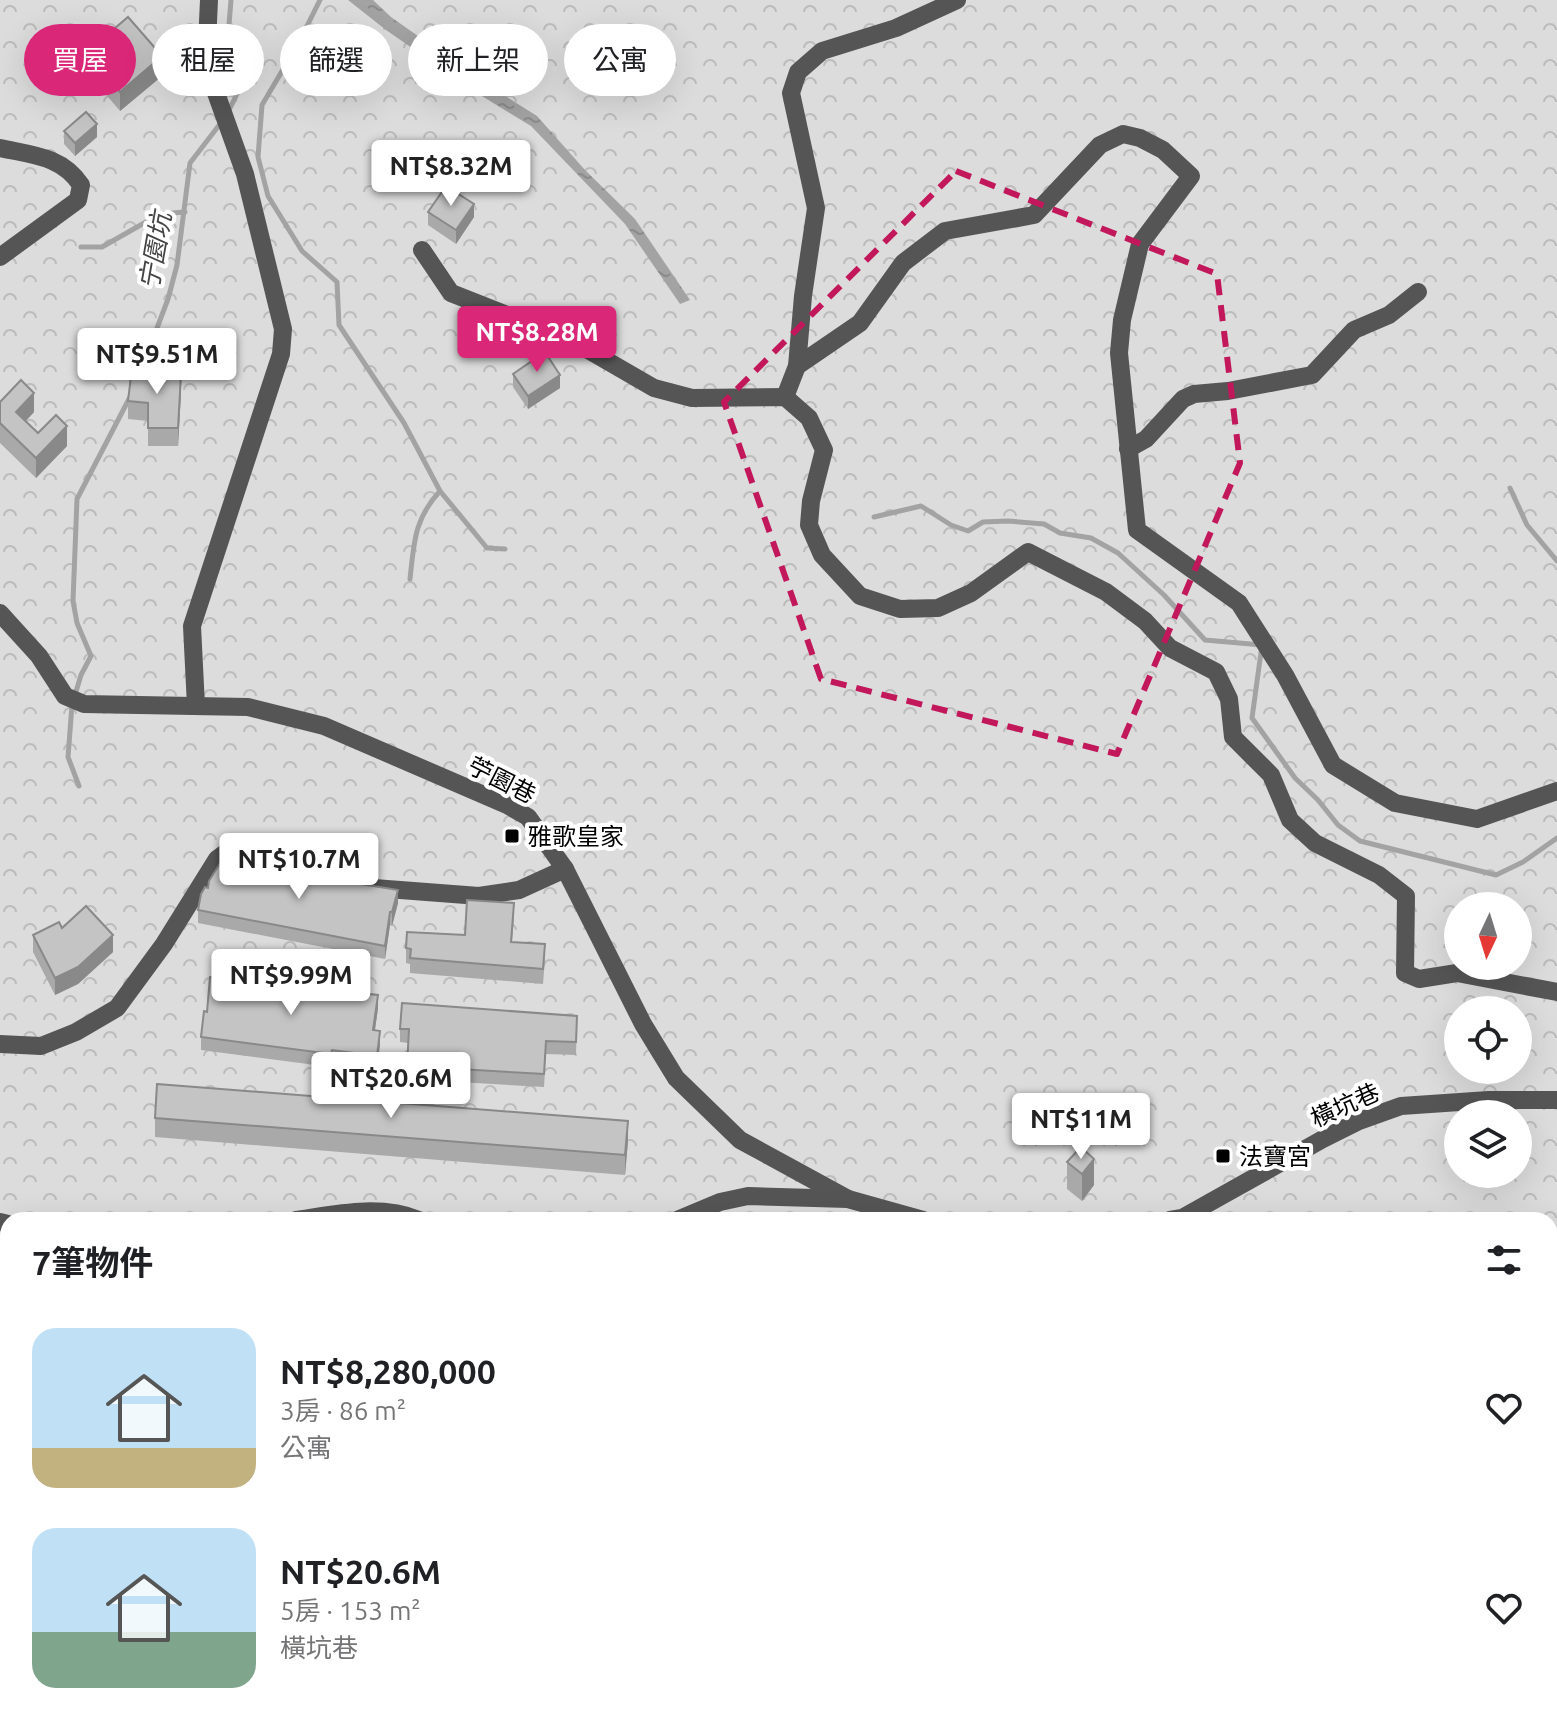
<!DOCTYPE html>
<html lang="zh-TW">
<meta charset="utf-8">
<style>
body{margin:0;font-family:Ubuntu,"Noto Sans TC",sans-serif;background:#f6f6f6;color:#202124;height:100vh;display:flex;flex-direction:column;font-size:30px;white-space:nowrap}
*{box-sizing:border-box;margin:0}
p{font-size:26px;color:#757577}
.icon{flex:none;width:44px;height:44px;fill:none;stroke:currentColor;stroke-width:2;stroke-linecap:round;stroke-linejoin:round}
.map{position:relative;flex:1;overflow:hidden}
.side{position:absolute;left:0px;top:1212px;width:1558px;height:514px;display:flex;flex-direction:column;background:#fff;border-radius:24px 24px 0 0;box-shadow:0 8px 32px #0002}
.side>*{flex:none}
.top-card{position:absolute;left:24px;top:24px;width:800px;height:72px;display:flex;gap:16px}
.needle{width:52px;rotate:184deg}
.tools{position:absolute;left:1444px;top:892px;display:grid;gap:16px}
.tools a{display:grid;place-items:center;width:88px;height:88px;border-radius:50%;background:#fff;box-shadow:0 8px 32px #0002;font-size:40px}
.price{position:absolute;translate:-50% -68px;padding:0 18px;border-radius:8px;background:#fff;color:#222;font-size:26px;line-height:52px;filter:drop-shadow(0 2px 4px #0008)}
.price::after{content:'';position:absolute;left:50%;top:48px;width:24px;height:18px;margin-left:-12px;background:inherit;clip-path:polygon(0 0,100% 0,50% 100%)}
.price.active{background:#db2777;color:#fff}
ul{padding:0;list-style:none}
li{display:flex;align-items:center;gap:24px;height:200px;padding:0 32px}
li span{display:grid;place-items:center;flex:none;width:224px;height:160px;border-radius:24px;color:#555}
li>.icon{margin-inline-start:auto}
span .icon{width:96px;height:96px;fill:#fffc;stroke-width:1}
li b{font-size:34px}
h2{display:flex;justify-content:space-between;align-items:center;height:96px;padding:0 32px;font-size:34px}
.chip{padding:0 28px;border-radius:36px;background:#fff;box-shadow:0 8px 32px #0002;font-size:28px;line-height:72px}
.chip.active{background:#db2777;color:#fff}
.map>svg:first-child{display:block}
.forest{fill:url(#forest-crowns);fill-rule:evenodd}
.water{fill:url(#water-ripples)}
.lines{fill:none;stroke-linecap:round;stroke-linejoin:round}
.stream{stroke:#a3a3a3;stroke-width:5}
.river{stroke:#a3a3a3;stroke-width:28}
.minor{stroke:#555;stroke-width:18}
.wall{fill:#a9a9a9}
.shaded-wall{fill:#898989}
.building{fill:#c4c4c4;stroke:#898989;stroke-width:2}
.marked{fill:none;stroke:#c2185b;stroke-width:6;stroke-dasharray:16 10;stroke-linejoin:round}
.poi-dot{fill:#000;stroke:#fff;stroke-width:3}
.labels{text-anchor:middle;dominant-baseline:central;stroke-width:8;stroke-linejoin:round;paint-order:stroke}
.street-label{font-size:24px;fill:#000;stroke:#fff}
.poi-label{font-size:24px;fill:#000;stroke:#fff;text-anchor:start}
.water-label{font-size:26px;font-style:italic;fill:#444;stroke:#fff}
</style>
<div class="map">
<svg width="1557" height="1725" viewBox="0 0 1557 1725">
<defs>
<pattern id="forest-crowns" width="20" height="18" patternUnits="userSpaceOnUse" patternTransform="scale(2)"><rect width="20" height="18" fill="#dcdcdc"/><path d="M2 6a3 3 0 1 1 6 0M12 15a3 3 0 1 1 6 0" fill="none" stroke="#bbb"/></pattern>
<pattern id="water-ripples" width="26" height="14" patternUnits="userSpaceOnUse" patternTransform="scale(2)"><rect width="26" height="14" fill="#a3a3a3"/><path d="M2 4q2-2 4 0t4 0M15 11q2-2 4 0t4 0" fill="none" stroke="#8b8b8b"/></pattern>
</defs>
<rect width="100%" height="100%" fill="#fff"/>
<path class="forest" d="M0,0H1557V1725H0ZM1458,906H1518V966H1458ZM1458,1010H1518V1070H1458ZM1458,1114H1518V1174H1458ZM8,1220H1550V1718H8Z"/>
<polygon class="water" points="348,0 373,0 391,17 483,82 537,116 585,170 635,219 690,300 680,304 625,224 531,126 477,93 386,30"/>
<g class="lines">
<g class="stream">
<polyline points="320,0 298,44 262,105 258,157 268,196 302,251 337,282 339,325 404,423 440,491 487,548 505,549"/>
<polyline points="228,112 240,88 228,37 231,0"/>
<polyline points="81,247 102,247 160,214 185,212"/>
<polyline points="140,373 168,299 177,265 190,163 220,124"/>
<polyline points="1510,488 1527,525 1557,561"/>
<polyline points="874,517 921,506 951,525 968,531 983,522 1008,521 1044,524 1060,533 1091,538 1118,553 1164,595 1205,640 1262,645 1252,718 1295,778 1318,800 1338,825 1360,841 1496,875 1523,862 1557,838"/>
<path d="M410,579C414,543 414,519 440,491"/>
<polyline points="75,695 81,675 91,656 77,623 73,601 77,499 130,397"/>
<polyline points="72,705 68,757 79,786"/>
</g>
<g class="river">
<polyline points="1550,1285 1557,1283"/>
<polyline points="0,1688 8,1682"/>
</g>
<g class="minor">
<path d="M0,148C32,155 62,156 81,185L78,200L0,257"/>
<polyline points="422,250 451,293 571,340 654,388 692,398 785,397 809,418 824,450 811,501 809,525 822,555 860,596 900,609 938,608 971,593 1028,552 1106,592 1145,621 1170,648 1216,672 1229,699 1233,737 1271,775 1290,820 1315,843 1379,875 1406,896 1405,973 1419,979 1457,973 1557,992"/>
<polyline points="797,366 860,323 903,263 945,231 1034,215 1100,145 1123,134 1140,138 1163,150 1191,176 1140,244 1122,320 1119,353 1137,530 1239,603 1285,675 1333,765 1395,803 1477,819 1557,791"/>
<polyline points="785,397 797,366 803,296 816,208 791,93 798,72 822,51 896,28 957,0"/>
<polyline points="1128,449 1146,439 1183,399 1194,394 1228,391 1312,375 1354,330 1389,315 1418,292"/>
<polyline points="0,613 39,656 65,696 84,704 248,707 324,726 507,805 528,817 565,869 643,1024 676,1078 740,1140 848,1199"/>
<polyline points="196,706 192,626 281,354 283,329 245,174 206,65 209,0"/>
<polyline points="0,1044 41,1046 76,1032 117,1008 164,944 217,859 228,851 249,851 374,888 479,896 519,890 565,869"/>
<path d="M296,1220C336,1214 380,1204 419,1220"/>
<polyline points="677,1220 720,1202 748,1196 848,1199 923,1220"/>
<polyline points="1170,1220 1182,1218 1323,1139 1359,1121 1401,1106 1489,1100 1557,1100"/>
<polyline points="0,1222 8,1224"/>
<polyline points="1550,1419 1557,1415"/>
<polyline points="15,1725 25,1718"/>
</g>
</g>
<g class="wall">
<polygon points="87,52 162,76 120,111 87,72"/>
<polygon points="64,131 97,137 75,156 64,144"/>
<polygon points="428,212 474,217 456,244 428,225"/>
<polygon points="513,374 560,388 528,409 513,387"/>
<polygon points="181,392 178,446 148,446 148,421 128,419 128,401"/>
<polygon points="0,402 34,412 26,421 38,433 67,446 36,478 0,443"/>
<polygon points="208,888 398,903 392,926 390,925 385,959 198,923 198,910"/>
<polygon points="514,918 512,942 545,959 543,984 410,973 410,964 406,963 406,948 465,935"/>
<polygon points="62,928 113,952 78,984 55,995 33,952 33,935"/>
<polygon points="378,1008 375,1030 380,1044 377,1069 332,1063 331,1067 201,1050 201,1037 207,1012"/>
<polygon points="577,1016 576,1055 546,1054 544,1087 407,1079 408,1043 400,1042 400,1029"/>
<polygon points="155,1118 628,1141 625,1175 155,1137"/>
<polygon points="1081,1147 1094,1185 1082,1201 1067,1189 1067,1162"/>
</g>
<g class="shaded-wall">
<polygon points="162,56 162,76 120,111 120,92"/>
<polygon points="97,124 97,137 75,156 75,143"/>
<polygon points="474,204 474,217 456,244 456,230"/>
<polygon points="181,374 181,392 178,446 178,428"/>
<polygon points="560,375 560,388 528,409 528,396"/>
<polygon points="34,393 34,412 16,431 16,412"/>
<polygon points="67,426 67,446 36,478 36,458"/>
<polygon points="398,890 398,903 392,926 392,912"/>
<polygon points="390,912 390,925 385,959 385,946"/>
<polygon points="113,935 113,952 78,984 55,995 55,978"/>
<polygon points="378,995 378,1008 373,1043 373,1030"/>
<polygon points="380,1031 380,1044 377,1069 377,1056"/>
<polygon points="628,1121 628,1141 625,1175 625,1155"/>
<polygon points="1094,1159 1094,1185 1082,1201 1082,1174"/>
</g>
<g class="building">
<polygon points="128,17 162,56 120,92 87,52"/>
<polygon points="86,112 97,124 75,143 64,131"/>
<polygon points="446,186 474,204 456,230 428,212"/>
<polygon points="545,352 560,375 528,396 513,374"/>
<polygon points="132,368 181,374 178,428 148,428 148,403 128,401"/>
<polygon points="21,380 34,393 16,412 38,433 56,415 67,426 36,458 0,423 0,402"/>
<polygon points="224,857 308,871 361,884 398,890 392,912 390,912 385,946 198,910 201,894 205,887 208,888 209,881"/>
<polygon points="467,900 514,903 511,942 545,944 543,969 410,958 411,949 406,948 407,932 465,935"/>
<polygon points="86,906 113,935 78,967 55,978 33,935 59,922 62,928"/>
<polygon points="210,977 378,995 373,1030 380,1031 377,1056 332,1050 331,1054 201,1037 204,1011 207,1012"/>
<polygon points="402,1003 577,1016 576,1042 546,1041 544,1074 407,1066 409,1029 400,1029"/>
<polygon points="157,1084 628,1121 625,1155 155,1118"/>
<polygon points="1081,1147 1094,1159 1082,1174 1067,1162"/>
</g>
<path class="marked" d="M956,171L1217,274L1240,463L1117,754L821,679L724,402Z"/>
<g class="poi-dot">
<rect x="504" y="828" width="16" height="16" rx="4"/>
<rect x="1215" y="1148" width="16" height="16" rx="4"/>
</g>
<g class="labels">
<g class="street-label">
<text transform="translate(502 780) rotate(27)">苧園巷</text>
<text transform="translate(1345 1105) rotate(-24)">橫坑巷</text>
</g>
<g class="poi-label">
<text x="528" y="836">雅歌皇家</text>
<text x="1239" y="1156">法寶宮</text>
</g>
<g class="water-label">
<text transform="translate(155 251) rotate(-80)">宁園坑</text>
</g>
</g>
</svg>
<div class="tools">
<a><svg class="needle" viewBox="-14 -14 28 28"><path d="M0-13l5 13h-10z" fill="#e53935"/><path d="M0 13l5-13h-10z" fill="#757577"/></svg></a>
<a><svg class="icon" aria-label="locate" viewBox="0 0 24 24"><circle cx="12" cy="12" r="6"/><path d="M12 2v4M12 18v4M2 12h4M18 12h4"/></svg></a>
<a><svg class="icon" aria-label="layers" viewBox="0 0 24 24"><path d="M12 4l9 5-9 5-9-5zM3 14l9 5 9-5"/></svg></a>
</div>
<b class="price" style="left:451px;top:208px">NT$8.32M</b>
<b class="price active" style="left:537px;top:374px">NT$8.28M</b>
<b class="price" style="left:157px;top:396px">NT$9.51M</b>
<b class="price" style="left:299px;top:901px">NT$10.7M</b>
<b class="price" style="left:291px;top:1017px">NT$9.99M</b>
<b class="price" style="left:391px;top:1120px">NT$20.6M</b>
<b class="price" style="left:1081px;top:1161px">NT$11M</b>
<div class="top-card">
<a class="chip active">買屋</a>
<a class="chip">租屋</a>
<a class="chip">篩選</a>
<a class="chip">新上架</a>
<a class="chip">公寓</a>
</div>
<section class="side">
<h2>7筆物件<svg class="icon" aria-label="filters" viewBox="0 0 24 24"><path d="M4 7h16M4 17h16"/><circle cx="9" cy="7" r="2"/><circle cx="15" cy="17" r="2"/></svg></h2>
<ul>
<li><span style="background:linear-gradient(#bfe0f5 75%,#c2b280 0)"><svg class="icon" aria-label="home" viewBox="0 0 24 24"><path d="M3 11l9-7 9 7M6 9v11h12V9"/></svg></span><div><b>NT$8,280,000</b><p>3房 · 86 m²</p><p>公寓</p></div><svg class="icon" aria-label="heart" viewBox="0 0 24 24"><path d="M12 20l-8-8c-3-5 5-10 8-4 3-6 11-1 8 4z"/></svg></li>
<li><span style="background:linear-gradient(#bfe0f5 65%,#7fa58c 0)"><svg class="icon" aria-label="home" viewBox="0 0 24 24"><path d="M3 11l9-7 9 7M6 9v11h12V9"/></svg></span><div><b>NT$20.6M</b><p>5房 · 153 m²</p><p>橫坑巷</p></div><svg class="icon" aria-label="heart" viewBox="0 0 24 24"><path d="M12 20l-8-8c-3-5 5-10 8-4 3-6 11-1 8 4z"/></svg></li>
</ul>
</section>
</div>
